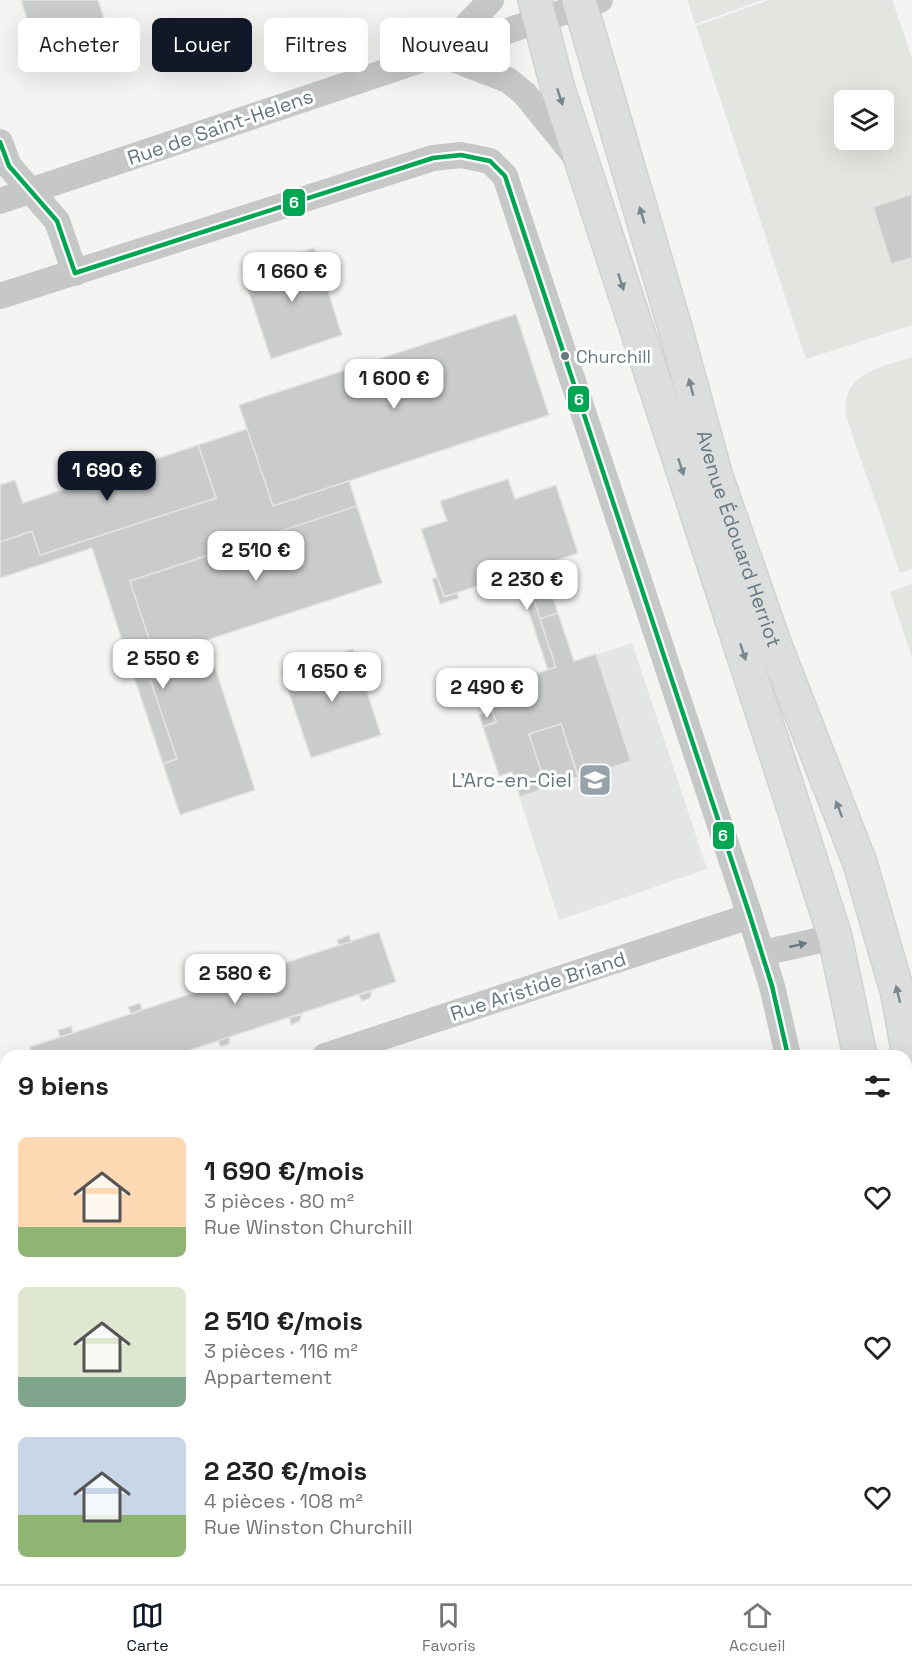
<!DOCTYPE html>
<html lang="fr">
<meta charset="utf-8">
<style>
body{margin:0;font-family:"Space Grotesk",sans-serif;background:#f2f2f2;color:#222;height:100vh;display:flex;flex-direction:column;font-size:22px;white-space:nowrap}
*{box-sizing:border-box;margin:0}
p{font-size:20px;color:#767676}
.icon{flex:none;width:33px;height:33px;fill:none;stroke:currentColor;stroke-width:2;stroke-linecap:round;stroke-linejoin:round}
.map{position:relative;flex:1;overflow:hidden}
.sheet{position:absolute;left:0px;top:1050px;width:912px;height:534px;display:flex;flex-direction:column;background:#fff;border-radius:18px 18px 0 0;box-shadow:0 6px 24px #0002}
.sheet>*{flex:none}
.banner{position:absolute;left:18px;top:18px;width:600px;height:54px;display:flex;gap:12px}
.fabs{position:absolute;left:834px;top:90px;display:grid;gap:12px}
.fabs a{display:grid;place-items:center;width:60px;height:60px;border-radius:9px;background:#fff;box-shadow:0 6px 24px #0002;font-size:30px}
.price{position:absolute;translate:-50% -51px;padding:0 14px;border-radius:12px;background:#fff;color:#222;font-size:20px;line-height:39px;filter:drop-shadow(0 2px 3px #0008)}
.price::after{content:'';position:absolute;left:50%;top:36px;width:18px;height:14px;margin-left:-9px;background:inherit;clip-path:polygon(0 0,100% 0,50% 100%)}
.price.current{background:#111827;color:#fff}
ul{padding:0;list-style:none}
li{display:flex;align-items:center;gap:18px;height:150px;padding:0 18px}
li span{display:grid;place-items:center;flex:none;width:168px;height:120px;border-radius:9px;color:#555}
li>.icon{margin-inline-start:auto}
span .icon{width:72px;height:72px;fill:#fffc;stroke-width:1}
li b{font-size:26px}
h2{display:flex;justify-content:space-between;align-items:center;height:72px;padding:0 18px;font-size:26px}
.chip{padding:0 21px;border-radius:9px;background:#fff;box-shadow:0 6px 24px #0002;font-size:21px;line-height:54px}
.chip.current{background:#111827;color:#fff}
.tabs{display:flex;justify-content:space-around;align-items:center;height:84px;border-top:2px solid #e0e0e0;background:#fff;font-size:16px;color:#767676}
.tabs a{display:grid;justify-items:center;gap:3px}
.tabs .current{color:#111827}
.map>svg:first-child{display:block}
.built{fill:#e4e5e5}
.green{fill:#e3e6e0;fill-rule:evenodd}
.building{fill:#cacccc;stroke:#e3e3e2;stroke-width:1.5}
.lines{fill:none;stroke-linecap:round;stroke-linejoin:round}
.secondary-casing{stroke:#d0d2d2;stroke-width:36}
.minor{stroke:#c6c8c8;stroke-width:26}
.secondary{stroke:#dcdddd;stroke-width:33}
.bus-1-casing{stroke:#fff;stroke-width:9}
.bus-1{stroke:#00a651;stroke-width:4.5}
.oneway{fill:#77878f}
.oneway2{fill:#657881}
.bus-dot{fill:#657881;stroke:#fff;stroke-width:2}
.labels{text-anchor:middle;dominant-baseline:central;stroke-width:6;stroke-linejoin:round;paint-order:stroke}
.bus-label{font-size:18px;fill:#657881;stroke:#fff;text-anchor:start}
.street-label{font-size:20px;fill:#657881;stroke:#fff}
.poi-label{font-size:20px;fill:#657881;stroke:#fff;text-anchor:end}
.line-badge{stroke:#fff;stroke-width:2}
.badge-label{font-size:16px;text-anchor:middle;font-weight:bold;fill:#fff}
</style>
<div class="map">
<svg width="912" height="1584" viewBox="0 0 912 1584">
<rect width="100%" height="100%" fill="#f4f4f3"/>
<polygon class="built" points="632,643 707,869 559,920 485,691"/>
<g class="green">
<polygon points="687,0 763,0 695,24"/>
<path d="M769,0H892L912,58V325L806,359L696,26ZM844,100H884V140H844Z"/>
<path d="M912,357V569L900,573L846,416C840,373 879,368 912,357Z"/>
<polygon points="912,584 912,658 890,592"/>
<polygon points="906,1160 912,1183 912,1353 906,1410"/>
<polygon points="0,1286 6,1304 6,1435 0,1441"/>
<polygon points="6,1474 6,1578 55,1578 57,1584 0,1584 0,1476"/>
<polygon points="74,1578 363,1578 365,1584 76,1584"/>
<polygon points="617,1578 741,1578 741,1584 612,1584"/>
</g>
<g class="building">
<polygon points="21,0 98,0 105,22 35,45"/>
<polygon points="912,194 912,258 891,264 873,207"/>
<polygon points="314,248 342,335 271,359 242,272"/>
<polygon points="516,314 549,415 273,506 239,405"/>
<polygon points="247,429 273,506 349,481 357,506 130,581 155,657 130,665 92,548 0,578 0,542 32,531 40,555 216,498 198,445"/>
<polygon points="198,445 216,498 40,555 32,531 0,542 0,485 15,480 23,503"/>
<polygon points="508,479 515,499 556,485 578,553 444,597 421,529 447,521 440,501"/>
<polygon points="357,506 382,583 155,657 130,581"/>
<polygon points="542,565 558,613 540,619 524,571"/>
<polygon points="524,571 556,667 548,670 519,583 490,593 487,583"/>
<polygon points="437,577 444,597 457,593 459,598 440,604 432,579"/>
<polygon points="558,613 574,661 596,654 631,761 579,778 561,724 529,734 547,788 520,797 512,772 499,776 483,727 496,722 485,691 556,667 540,619"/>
<polygon points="206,640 211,655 149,676 177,759 163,764 130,665 175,650 175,653 181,651 180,649"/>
<polygon points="353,649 381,735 311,758 282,672"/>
<polygon points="211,655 255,790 180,815 163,764 177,759 149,676"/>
<polygon points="492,711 496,722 483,727 479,715"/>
<polygon points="561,724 578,777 547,788 529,734"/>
<polygon points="379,932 396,982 172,1056 32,1056 30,1047"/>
<polygon points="349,935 351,942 339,945 337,940"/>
<polygon points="279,957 281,964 270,968 268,962"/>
<polygon points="210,980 212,987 200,991 197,984"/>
<polygon points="372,991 370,998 362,1001 359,995"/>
<polygon points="140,1003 142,1010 131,1014 128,1007"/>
<polygon points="302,1014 300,1021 291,1025 289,1018"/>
<polygon points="71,1026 73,1033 60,1037 58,1030"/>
<polygon points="230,1037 229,1044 221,1047 218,1041"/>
<polygon points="395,1578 452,1578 454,1584 397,1584"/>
</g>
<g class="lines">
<defs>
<g id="secondary">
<polyline points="535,0 558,89 789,793 835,937 860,1056"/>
<path id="s1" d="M579,0L676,331L716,477L774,643L860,863L898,994L912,1072"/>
<polyline points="843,1584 843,1578"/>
<path d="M912,1584C907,1537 905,1490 912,1443"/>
</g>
</defs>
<use href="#secondary" class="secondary-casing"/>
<g class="minor">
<polyline points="444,49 491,0"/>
<polyline points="440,54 508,80 525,94 576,157"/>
<polyline points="0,142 9,166 57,221 75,273"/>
<polyline points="0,201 600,0"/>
<polyline points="0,296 433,158 461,155 490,161 505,176 750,916 772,986 788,1056"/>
<polyline points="762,953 835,937"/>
<polyline points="325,1056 750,916"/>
<polyline points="510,1578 512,1584"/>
<polyline points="765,1578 765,1584"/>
</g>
<use href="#secondary" class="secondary"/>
<defs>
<g id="bus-1">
<polyline points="0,142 9,166 57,221 75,273"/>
<polyline points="75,273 433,158 461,155 490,161 505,176 750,916 772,986 788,1056"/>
</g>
</defs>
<use href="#bus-1" class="bus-1-casing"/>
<use href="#bus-1" class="bus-1"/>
</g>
<defs><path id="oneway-solid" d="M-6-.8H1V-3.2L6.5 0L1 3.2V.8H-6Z" transform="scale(1.5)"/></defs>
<g class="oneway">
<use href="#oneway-solid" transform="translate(560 97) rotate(72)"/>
<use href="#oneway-solid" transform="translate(642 215) rotate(-106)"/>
<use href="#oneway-solid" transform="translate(621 282) rotate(72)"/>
<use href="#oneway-solid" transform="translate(691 387) rotate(-105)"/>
<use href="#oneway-solid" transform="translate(681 467) rotate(72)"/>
<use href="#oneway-solid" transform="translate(743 652) rotate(72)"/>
<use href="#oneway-solid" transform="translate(839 809) rotate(-111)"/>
<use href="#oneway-solid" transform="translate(898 994) rotate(-103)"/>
</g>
<use class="oneway2" href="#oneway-solid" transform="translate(798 945) rotate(-13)"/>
<defs>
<symbol id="school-square" viewBox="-11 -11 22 22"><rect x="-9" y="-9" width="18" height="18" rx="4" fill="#97a3a9" stroke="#fff"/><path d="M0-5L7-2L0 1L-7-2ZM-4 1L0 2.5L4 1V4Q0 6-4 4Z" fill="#fff"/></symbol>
</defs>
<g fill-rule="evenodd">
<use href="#school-square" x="576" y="761" width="38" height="38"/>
</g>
<circle class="bus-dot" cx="565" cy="356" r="5"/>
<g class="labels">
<g class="bus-label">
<text x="576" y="356">Churchill</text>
</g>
<g class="street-label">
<text transform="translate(220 127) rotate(-19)">Rue de Saint-Helens</text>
<text stroke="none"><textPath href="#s1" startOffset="562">Avenue Édouard Herriot</textPath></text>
<text transform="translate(538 986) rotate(-18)">Rue Aristide Briand</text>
</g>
<g class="poi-label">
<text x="572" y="780">L'Arc-en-Ciel</text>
</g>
</g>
<g class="line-badge">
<rect x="282" y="188" width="24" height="29" rx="6" fill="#00a651"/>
<rect x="567" y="385" width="23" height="28" rx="6" fill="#00a651"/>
<rect x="712" y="821" width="23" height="29" rx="6" fill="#00a651"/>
</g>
<g class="badge-label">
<text x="294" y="208">6</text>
<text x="579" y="405">6</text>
<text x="723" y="841">6</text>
</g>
</svg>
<div class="fabs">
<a><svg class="icon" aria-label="layers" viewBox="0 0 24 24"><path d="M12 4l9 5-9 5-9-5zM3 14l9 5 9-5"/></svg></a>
</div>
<b class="price" style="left:292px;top:303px">1 660 €</b>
<b class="price" style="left:394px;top:410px">1 600 €</b>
<b class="price current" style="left:107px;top:502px">1 690 €</b>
<b class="price" style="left:256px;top:582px">2 510 €</b>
<b class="price" style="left:527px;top:611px">2 230 €</b>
<b class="price" style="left:163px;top:690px">2 550 €</b>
<b class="price" style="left:332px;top:703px">1 650 €</b>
<b class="price" style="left:487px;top:719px">2 490 €</b>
<b class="price" style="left:235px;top:1005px">2 580 €</b>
<div class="banner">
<a class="chip">Acheter</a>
<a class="chip current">Louer</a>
<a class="chip">Filtres</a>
<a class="chip">Nouveau</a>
</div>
<section class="sheet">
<h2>9 biens<svg class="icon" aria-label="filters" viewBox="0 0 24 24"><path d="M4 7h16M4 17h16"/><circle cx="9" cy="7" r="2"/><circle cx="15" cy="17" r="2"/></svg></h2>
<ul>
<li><span style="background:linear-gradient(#ffd9b3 75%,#8fb573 0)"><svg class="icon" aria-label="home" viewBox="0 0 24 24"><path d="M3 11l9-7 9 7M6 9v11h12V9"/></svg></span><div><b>1 690 €/mois</b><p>3 pièces · 80 m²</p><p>Rue Winston Churchill</p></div><svg class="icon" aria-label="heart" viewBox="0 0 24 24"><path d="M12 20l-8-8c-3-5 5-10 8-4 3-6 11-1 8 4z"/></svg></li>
<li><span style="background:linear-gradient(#dfe7d0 75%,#7fa58c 0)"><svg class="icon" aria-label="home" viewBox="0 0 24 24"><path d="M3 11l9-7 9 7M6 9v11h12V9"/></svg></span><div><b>2 510 €/mois</b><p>3 pièces · 116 m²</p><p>Appartement</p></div><svg class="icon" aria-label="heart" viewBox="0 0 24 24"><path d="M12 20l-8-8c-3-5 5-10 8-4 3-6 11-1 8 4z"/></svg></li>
<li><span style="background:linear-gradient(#c9d6e8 65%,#8fb573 0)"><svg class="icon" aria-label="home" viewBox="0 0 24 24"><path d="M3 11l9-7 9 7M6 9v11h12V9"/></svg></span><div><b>2 230 €/mois</b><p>4 pièces · 108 m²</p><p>Rue Winston Churchill</p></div><svg class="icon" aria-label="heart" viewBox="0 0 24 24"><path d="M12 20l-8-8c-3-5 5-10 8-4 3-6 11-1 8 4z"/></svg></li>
</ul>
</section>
</div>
<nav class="tabs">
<a class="current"><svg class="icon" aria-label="map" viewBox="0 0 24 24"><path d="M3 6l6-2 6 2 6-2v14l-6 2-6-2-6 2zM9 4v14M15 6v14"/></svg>Carte</a>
<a><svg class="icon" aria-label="saved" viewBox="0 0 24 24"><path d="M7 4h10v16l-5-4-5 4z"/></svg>Favoris</a>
<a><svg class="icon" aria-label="home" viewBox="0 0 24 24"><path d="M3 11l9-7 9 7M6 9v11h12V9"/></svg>Accueil</a>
</nav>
